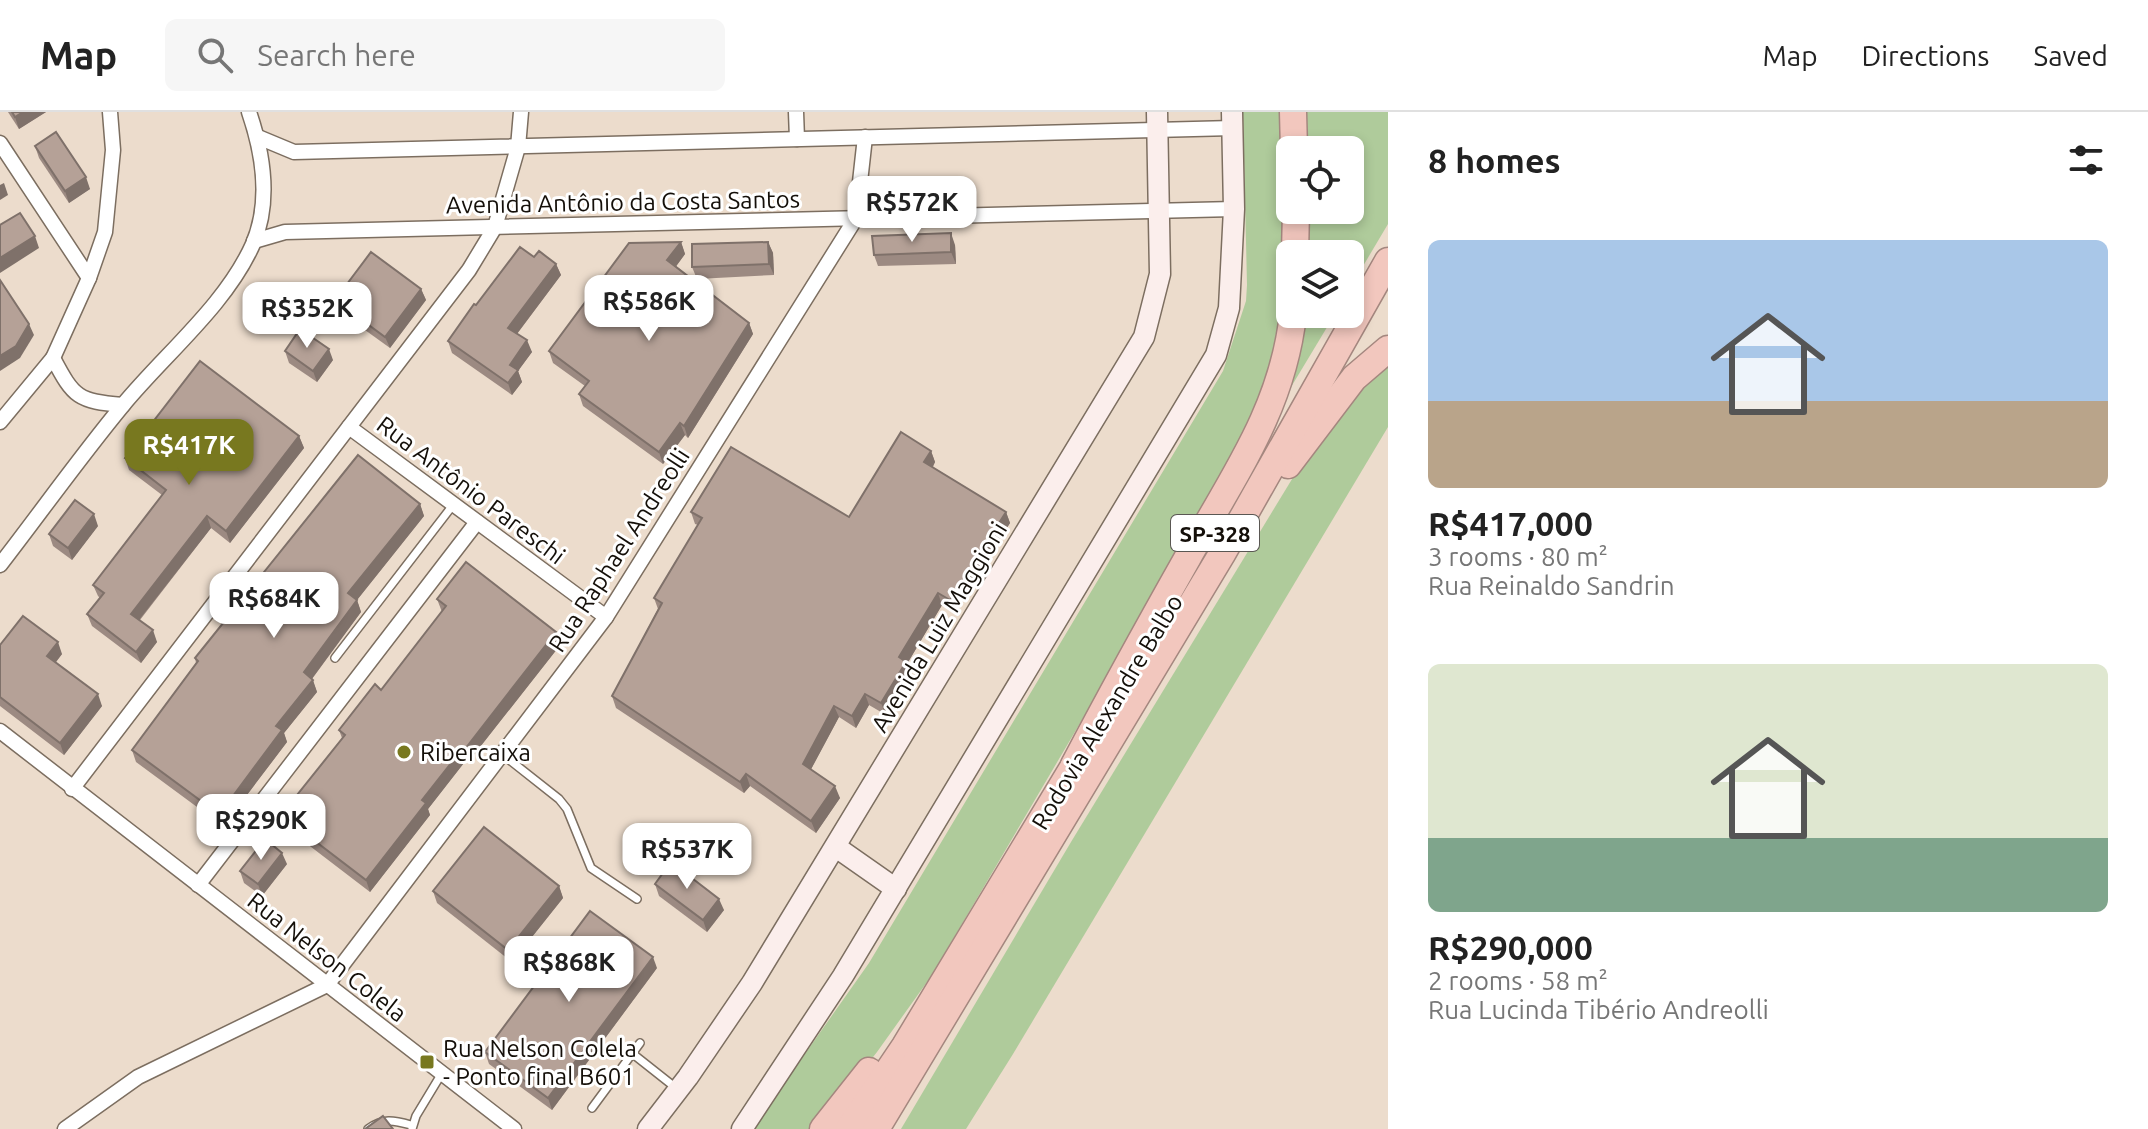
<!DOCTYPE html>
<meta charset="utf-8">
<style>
body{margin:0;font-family:Ubuntu,sans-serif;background:#f6f6f6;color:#222;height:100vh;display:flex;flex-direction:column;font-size:30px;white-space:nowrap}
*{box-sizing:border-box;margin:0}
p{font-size:26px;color:#767676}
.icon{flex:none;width:44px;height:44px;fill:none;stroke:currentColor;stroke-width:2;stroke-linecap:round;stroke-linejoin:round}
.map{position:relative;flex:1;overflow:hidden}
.sheet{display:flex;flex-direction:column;background:#fff;width:760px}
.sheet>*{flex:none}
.controls{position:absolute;left:1276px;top:24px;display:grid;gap:16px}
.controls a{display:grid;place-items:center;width:88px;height:88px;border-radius:12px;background:#fff;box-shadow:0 4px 12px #0003;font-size:40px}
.price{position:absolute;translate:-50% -68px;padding:0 18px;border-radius:16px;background:#fff;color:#222;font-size:26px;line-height:52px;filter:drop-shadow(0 2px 4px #0008)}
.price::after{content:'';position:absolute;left:50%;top:48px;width:24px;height:18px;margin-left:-12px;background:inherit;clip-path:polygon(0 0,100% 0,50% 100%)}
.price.active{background:#78781f;color:#fff}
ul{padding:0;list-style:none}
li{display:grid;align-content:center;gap:16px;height:424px;padding:0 40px}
li span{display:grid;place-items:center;height:248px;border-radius:12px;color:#555}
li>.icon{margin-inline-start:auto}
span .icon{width:144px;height:144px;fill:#fffc;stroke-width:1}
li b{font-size:34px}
h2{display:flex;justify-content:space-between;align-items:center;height:96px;padding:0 40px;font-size:34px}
header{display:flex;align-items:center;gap:48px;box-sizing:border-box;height:112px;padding:0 40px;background:#fff;border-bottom:2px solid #e0e0e0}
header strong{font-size:38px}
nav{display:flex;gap:44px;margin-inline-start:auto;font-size:28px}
.search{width:560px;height:72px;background:#f6f6f6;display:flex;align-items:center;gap:20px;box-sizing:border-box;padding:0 28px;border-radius:12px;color:#767676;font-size:30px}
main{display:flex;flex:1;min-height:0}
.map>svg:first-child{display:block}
.green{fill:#afcb9b}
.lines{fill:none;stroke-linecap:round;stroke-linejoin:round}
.lane-casing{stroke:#7c6e60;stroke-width:10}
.street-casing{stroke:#7c6e60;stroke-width:17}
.secondary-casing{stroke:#7c6e60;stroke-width:23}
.highway-casing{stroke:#a4877f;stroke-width:29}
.lane{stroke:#fff;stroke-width:7}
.street{stroke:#fff;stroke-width:14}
.secondary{stroke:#fbeeec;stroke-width:20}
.highway{stroke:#f2c7be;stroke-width:26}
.wall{fill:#9c8a82}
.shaded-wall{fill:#7f716a}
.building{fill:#b5a197;stroke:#7f716a;stroke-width:2}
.poi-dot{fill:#78781f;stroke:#fff;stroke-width:3}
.labels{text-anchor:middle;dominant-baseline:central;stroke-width:6;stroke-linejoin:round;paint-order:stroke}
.shield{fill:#fff;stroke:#5a5753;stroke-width:2}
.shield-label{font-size:22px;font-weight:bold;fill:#140f09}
.street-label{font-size:24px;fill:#140f09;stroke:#fff}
.poi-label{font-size:24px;fill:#140f09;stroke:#fff;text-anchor:start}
</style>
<header>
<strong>Map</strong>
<div class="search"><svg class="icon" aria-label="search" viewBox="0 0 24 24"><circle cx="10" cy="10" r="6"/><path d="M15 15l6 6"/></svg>Search here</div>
<nav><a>Map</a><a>Directions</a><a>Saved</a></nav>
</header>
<main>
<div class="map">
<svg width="1388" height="1017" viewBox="0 0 1388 1017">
<rect width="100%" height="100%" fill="#ecdccc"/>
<g class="green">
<polygon points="1243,0 1287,0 1290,170 1287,201 1272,272 1136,516 932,863 877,940 816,1017 752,1017 869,851 1223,259 1246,189 1247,173"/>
<polygon points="1299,0 1388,0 1388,112 1350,176 1350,142 1302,142 1302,98 1350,98 1350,38 1300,38"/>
<polygon points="1299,202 1335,202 1279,295"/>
<polygon points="1388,245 1388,315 1013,942 966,1017 901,1017 1071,730 1314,331"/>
</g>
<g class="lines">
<defs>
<g id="lane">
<polyline points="335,546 453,393"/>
<polyline points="502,642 559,687 567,697 591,756 637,787"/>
<polyline points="633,942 676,976"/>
<polyline points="592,996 640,931"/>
<path d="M368,1017C383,1006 393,1008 411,1013"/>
<polyline points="412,1017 416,1004 442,961"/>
</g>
<g id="street">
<polyline points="796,0 797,27"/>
<polyline points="258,25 294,40 1233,16"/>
<polyline points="0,31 89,166"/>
<polyline points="254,129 285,120 1234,97"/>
<path d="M53,246C74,286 78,289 123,293"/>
<polyline points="0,310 53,246 89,166 105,120 113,38 110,0"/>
<polyline points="349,315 606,505"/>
<path d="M0,453C41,400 80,345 123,293C165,242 226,193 253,132C271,90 263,41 249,0"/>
<polyline points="0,619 514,1017"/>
<polyline points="72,677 469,158 495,115 518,35 521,0"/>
<polyline points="198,773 477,410"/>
<polyline points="65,1017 138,965 327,873 606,505 856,106 865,25"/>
</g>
<g id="secondary">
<polyline points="836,735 896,777"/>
<polyline points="648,1017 688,965 752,871 1144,225 1160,162 1157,0"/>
<polyline points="742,1017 843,864 1216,243 1229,196 1234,97 1232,0"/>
</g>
<g id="highway">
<polyline points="1293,0 1294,38"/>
<polyline points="1295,142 1296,98"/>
<polyline points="1288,353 1354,266 1388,237"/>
<path d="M1074,653C1111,583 1149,514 1188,445C1233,365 1283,296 1293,202"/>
<polyline points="823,1017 869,959"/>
<polyline points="849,1017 905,934 1083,639"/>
<polyline points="876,1017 1222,442 1388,149"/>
</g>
</defs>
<use href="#lane" class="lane-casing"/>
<use href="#street" class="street-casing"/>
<use href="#secondary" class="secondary-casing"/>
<use href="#highway" class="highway-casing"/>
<use href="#lane" class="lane"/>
<use href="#street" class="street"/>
<use href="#secondary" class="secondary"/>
<use href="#highway" class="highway"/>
</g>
<g class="wall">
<polygon points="8,0 46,0 19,17"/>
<polygon points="35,34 90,77 69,91 39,46"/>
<polygon points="681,130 685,142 676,154 749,211 753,222 688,326 685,323 663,352 583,294 579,282 585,274 553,251 549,239"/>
<polygon points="768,130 773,141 774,163 697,167 692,155"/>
<polygon points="955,133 956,152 878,154 874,143"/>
<polygon points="534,145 556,152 561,163 517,222 532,240 518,259 522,270 512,283 452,241 448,229 476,193"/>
<polygon points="421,177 426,188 390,236 340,200 335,188"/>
<polygon points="285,239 333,248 317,270 289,251"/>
<polygon points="299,324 304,336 230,431 211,416 140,508 157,530 141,551 92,514 87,502 100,486 98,484 93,473 162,383 129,358 125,346"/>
<polygon points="931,339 935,350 933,355 1006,400 1010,411 954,499 942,493 907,552 911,561 886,603 869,593 856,616 839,605 811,657 840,686 816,721 750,674 744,681 616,596 612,584 658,497 654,486 698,413 695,412 691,400 849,405"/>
<polygon points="420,392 424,404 357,488 361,500 312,567 317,580 284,621 287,630 231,704 224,699 216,709 136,650 132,638 196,551 195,546"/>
<polygon points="98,414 72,448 53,434 49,422"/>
<polygon points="437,487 561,532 469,649 467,647 428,697 430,703 370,780 285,715 281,703 342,626 339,618 381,578 442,500"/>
<polygon points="0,533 62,542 56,550 102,594 64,643 0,594"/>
<polygon points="287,752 262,784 244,771 240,759"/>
<polygon points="655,772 724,798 707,820 659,784"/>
<polygon points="559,774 563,786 512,850 437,791 433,779"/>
<polygon points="657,856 552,998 489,952 485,940"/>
</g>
<g class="shaded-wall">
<polygon points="23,0 46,0 19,17 15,5"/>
<polygon points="86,65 90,77 69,91 65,79"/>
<polygon points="4,71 8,83 0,88 0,73"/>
<polygon points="951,121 955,133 956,152 951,140"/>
<polygon points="35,124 39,136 0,161 0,146"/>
<polygon points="681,130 685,142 672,160 667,148"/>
<polygon points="768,130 773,141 774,163 769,152"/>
<polygon points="556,152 561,163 513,227 508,216"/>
<polygon points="421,177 426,188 390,236 385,225"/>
<polygon points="749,211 753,222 688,326 684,314"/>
<polygon points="29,212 34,223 20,246 0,259 0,244"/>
<polygon points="527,228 532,240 518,259 522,270 512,283 508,271 510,253"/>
<polygon points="329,237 333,248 317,270 313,259"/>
<polygon points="680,311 685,323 663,352 659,340"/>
<polygon points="299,324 304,336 230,431 226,419"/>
<polygon points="931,339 935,350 929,361 924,350"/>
<polygon points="420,392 424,404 353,493 348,481"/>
<polygon points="1006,400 1010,411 954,499 950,488"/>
<polygon points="94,402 98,414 72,448 68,436"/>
<polygon points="207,404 211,416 135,513 131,502"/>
<polygon points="938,481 942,493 907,552 911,561 886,603 881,591 899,545"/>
<polygon points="357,488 361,500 308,572 304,560"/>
<polygon points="153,518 157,530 141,551 136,540"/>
<polygon points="556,520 561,532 469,649 465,637"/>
<polygon points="58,530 62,542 52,555 47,544"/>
<polygon points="313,568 317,580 284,621 287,630 231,704 227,692 276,614"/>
<polygon points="98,582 102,594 64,643 60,631"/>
<polygon points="865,582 869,593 856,616 852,604"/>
<polygon points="834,594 839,605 808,663 803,652"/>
<polygon points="463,636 467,647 428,697 430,703 370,780 366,768 422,688"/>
<polygon points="746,662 750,674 744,681 740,670"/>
<polygon points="835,674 840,686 816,721 811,709"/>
<polygon points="220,687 224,699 216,709 212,697"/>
<polygon points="282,741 287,752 262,784 258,772"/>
<polygon points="559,774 563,786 512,850 508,838"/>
<polygon points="719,787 724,798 707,820 703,808"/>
<polygon points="653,845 657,856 552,998 548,986"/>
</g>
<g class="building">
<polygon points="12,0 23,0 15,5"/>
<polygon points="56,20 86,65 65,79 35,34"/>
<polygon points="20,101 35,124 0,146 0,113"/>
<polygon points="951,121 951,140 874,143 872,124"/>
<polygon points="681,130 667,148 749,211 684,314 680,311 659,340 579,282 589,269 549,239 629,131"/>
<polygon points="768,130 769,152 692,155 692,132"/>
<polygon points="520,135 534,145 539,139 556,152 508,216 527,228 510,253 518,258 508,271 448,229 474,192 476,193"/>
<polygon points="371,140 421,177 385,225 335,188"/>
<polygon points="0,168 29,212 16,234 0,244"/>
<polygon points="300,217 329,237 313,259 285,239"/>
<polygon points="200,249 299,324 226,419 207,404 131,502 153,518 136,540 87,502 104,481 93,473 166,378 125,346"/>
<polygon points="901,320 931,339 924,350 1006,400 950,488 938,481 899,545 906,550 881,591 865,582 852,604 834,594 803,652 835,674 811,709 746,662 740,670 612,584 662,491 654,486 702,406 691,400 731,335 849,405"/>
<polygon points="358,343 420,392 348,481 357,488 304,560 313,568 276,614 282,618 227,692 220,687 212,697 132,638 198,549 195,546"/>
<polygon points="75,388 94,402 68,436 49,422"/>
<polygon points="466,450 556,520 465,637 463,636 422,688 426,691 366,768 281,703 345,623 339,618 375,572 381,578 446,494 437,487"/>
<polygon points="23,504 58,530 47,544 98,582 60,631 0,585 0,533"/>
<polygon points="484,715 559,774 508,838 433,779"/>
<polygon points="265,727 282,741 258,772 240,759"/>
<polygon points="671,750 719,787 703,808 655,772"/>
<polygon points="590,799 653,845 548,986 485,940"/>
<polygon points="383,1004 393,1017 365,1017"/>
</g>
<g class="poi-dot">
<circle cx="404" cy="640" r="8"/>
<rect x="419" y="942" width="16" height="16" rx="4"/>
</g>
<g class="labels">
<rect class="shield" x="1171" y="403" width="88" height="36" rx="6"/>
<g class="shield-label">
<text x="1215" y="421">SP-328</text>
</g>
<g class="street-label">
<text transform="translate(623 90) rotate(-1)">Avenida Antônio da Costa Santos</text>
<text transform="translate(471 378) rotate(37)">Rua Antônio Pareschi</text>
<text transform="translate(619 438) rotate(-57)">Rua Raphael Andreolli</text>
<text transform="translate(939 515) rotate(-59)">Avenida Luiz Maggioni</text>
<text transform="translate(1107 600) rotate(-59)">Rodovia Alexandre Balbo</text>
<text transform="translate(327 845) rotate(38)">Rua Nelson Colela</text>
</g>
<g class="poi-label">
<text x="420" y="640">Ribercaixa</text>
<text x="443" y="936">Rua Nelson Colela<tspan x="443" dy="28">- Ponto final B601</tspan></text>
</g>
</g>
</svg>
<div class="controls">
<a><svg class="icon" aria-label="locate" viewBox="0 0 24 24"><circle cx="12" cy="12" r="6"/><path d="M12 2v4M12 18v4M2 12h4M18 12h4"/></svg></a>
<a><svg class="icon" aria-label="layers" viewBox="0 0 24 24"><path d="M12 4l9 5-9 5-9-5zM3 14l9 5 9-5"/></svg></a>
</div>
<b class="price" style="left:912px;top:132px">R$572K</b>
<b class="price" style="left:649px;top:231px">R$586K</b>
<b class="price" style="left:307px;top:238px">R$352K</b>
<b class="price active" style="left:189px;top:375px">R$417K</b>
<b class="price" style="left:274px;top:528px">R$684K</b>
<b class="price" style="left:261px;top:750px">R$290K</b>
<b class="price" style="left:687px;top:779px">R$537K</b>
<b class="price" style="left:569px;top:892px">R$868K</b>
</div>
<section class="sheet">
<h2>8 homes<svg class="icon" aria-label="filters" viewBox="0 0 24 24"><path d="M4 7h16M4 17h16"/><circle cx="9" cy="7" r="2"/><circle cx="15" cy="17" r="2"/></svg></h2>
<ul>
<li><span style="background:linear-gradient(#a9c7e8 65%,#b9a48a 0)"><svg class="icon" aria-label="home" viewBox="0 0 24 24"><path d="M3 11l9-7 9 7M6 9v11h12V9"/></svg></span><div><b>R$417,000</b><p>3 rooms · 80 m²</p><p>Rua Reinaldo Sandrin</p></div></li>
<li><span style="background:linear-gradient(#dfe7d0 70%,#7fa58c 0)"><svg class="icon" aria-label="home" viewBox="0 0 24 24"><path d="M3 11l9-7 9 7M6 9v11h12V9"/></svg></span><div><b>R$290,000</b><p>2 rooms · 58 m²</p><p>Rua Lucinda Tibério Andreolli</p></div></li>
</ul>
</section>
</main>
